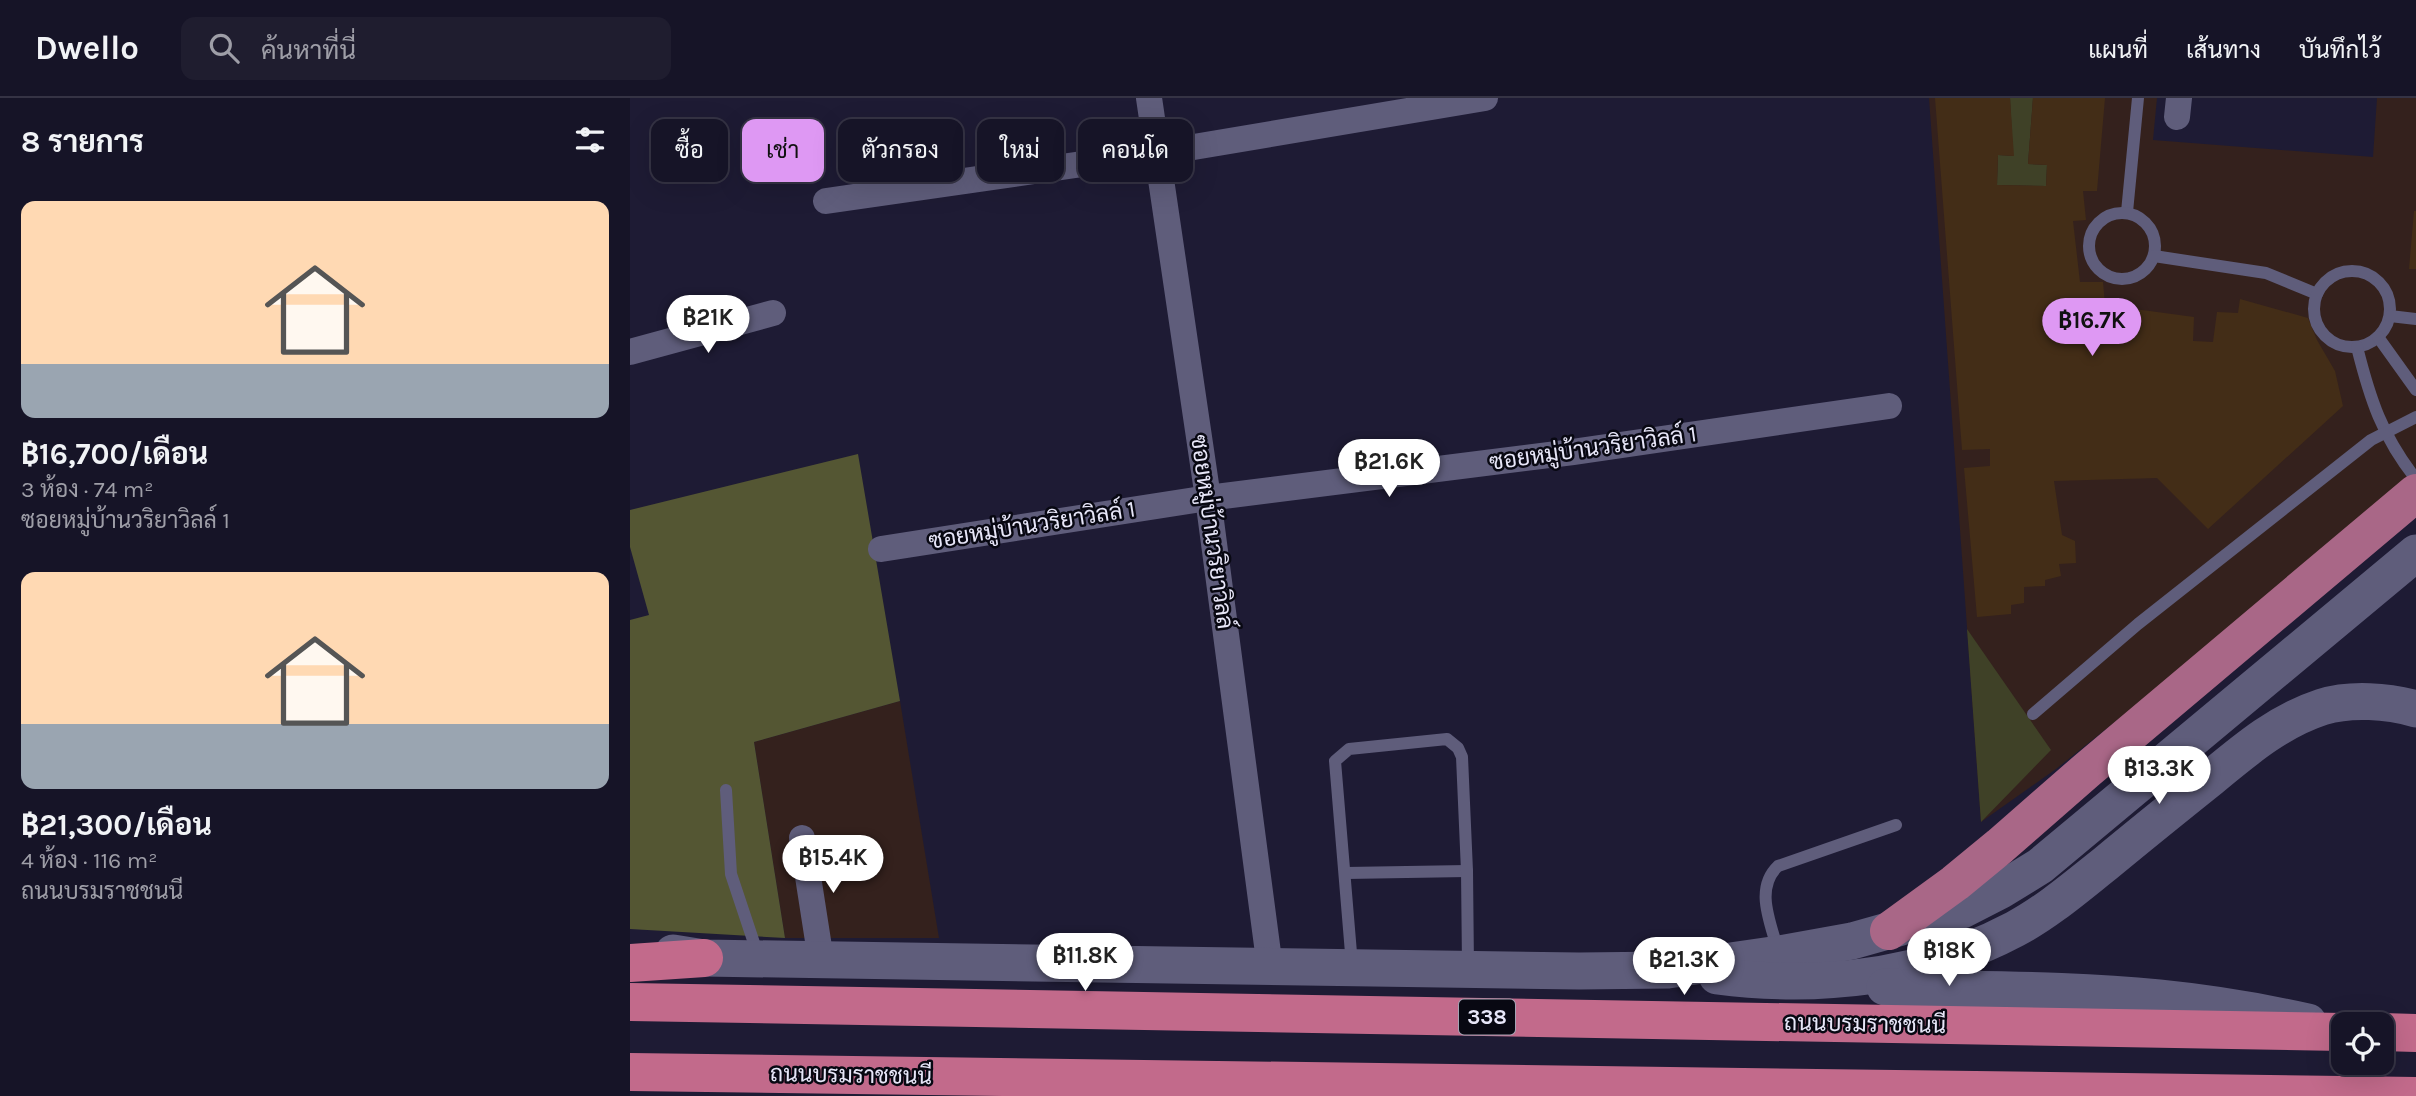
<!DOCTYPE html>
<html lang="th">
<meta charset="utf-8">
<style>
body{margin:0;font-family:Karla,Sarabun,sans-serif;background:#1f1d2f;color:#f1f3f6;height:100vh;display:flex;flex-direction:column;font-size:26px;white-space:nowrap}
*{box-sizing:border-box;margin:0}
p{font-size:23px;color:#9e9ea7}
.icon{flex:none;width:38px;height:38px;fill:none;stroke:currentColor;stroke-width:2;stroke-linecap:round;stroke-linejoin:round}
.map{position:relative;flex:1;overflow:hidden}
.drawer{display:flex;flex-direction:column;background:#161427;width:630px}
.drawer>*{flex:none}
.top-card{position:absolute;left:21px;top:21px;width:665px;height:63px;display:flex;gap:14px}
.fabs{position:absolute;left:1701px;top:914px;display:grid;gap:14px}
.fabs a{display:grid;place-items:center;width:63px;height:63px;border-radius:14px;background:#161427;box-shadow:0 7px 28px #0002,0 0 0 2px #353344;font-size:35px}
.price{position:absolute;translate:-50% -60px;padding:0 16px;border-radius:24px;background:#fff;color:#222;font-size:23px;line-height:46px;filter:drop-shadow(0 2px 4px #0008)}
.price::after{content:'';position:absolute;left:50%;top:42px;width:21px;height:16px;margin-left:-10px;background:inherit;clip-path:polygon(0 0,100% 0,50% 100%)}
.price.on{background:#de98f3;color:#111}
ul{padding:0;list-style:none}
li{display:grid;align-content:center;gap:14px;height:371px;padding:0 21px}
li span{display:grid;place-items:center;height:217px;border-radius:14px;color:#555}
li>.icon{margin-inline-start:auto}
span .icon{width:126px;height:126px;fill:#fffc;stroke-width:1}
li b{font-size:30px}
h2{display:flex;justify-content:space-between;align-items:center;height:84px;padding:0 21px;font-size:30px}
.tag{padding:0 24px;border-radius:14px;background:#161427;box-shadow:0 7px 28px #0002,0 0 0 2px #353344;font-size:24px;line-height:63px}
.tag.on{background:#de98f3;color:#111}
header{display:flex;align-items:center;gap:42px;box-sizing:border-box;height:98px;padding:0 35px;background:#161427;border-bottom:2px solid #353344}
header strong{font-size:33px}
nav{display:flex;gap:38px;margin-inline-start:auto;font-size:24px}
.search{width:490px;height:63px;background:#1f1d2f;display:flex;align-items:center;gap:18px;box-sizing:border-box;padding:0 24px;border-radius:14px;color:#9e9ea7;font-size:26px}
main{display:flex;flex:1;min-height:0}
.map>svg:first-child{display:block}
.commercial{fill:#34211d}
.green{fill:#3f4127}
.forest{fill:#545633}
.building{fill:#432d17}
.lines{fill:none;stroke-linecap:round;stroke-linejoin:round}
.service{stroke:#5f5d7b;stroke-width:12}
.minor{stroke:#5f5d7b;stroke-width:26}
.secondary{stroke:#5f5d7b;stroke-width:37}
.primary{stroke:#a96787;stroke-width:38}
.trunk{stroke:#c26a8b;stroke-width:38}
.labels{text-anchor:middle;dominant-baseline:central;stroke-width:5;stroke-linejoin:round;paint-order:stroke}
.shield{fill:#080812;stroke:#a4a3b3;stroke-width:2}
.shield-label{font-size:21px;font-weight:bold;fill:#e7e6f8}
.street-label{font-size:23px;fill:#e7e6f8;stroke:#080812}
</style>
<header>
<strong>Dwello</strong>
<div class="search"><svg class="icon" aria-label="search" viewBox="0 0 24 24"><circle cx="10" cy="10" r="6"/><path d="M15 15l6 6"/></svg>ค้นหาที่นี่</div>
<nav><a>แผนที่</a><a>เส้นทาง</a><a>บันทึกไว้</a></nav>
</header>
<main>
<section class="drawer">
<h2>8 รายการ<svg class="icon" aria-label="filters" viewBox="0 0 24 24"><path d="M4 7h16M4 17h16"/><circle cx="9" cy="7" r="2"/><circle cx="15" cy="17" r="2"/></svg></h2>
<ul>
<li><span style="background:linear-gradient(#ffd9b3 75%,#9aa5b1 0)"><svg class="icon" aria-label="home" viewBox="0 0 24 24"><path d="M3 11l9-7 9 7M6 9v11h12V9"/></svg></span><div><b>฿16,700/เดือน</b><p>3 ห้อง · 74 m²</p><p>ซอยหมู่บ้านวริยาวิลล์ 1</p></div></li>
<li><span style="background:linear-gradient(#ffd9b3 70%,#9aa5b1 0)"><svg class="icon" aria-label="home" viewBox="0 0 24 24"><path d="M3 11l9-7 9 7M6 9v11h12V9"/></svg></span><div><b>฿21,300/เดือน</b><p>4 ห้อง · 116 m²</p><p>ถนนบรมราชชนนี</p></div></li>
</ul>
</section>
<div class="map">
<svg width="1786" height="998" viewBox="0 0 1786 998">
<rect width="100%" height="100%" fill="#1e1b34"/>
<g class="commercial">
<polygon points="1299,0 1527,0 1523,42 1743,59 1747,0 1786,0 1786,383 1426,671 1351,724"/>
<polygon points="270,603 309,840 155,840 124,644"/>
</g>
<g class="green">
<polygon points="1380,0 1403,0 1398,66 1417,67 1416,88 1367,87 1368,57 1383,58"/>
<polygon points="1337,531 1421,652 1351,724"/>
</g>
<polygon class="forest" points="228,356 270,603 124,644 155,840 0,831 0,522 19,517 0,449 0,412"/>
<g class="building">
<polygon points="1305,0 1380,0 1384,58 1368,57 1367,87 1416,88 1417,67 1398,66 1403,0 1475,0 1467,93 1453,93 1456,122 1443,123 1450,184 1473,184 1475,207 1564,219 1563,243 1583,244 1587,214 1608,215 1610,201 1678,220 1687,242 1705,273 1713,308 1578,431 1527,380 1424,383 1432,437 1445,443 1446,465 1429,466 1431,478 1415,482 1415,488 1394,489 1394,505 1381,507 1381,516 1347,519 1334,370 1360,368 1360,351 1332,352"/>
<polygon points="1784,113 1786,113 1786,171 1779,171"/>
</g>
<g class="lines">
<g class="service">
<polyline points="1497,114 1508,0"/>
<circle cx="1492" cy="148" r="33"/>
<polyline points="1524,158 1636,175 1687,196"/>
<circle cx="1722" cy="211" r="38"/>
<polyline points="1760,218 1786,221"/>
<polyline points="1748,239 1786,292"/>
<path d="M1727,249C1740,301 1752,338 1786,381"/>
<polyline points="1403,616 1508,526 1741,342 1786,319"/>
<polyline points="96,692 101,776 128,857"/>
<polyline points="716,775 837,773"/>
<path d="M1148,853C1141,825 1124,791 1148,768L1266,727"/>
<polyline points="722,867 705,663 719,651 817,641 828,650 832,659 837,773 838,869"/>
</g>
<g class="minor">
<polyline points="519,0 578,400 640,870"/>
<polyline points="1547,19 1549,0"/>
<polyline points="196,103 528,55 855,0"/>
<polyline points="0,254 143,215"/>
<polyline points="251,451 578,400 943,354 1259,308"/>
<polyline points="172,740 191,862"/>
</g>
<g class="secondary">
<polyline points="43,855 74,860 949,873 1038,872 1149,856 1222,843 1332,812 1371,792 1410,768 1786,455"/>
<path d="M1087,878C1189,891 1293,880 1385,831C1417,814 1446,789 1475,766C1510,737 1546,708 1581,680C1616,651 1649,623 1692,609C1721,600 1758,603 1786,611"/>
<path d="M1255,889C1346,892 1438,891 1529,900C1579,905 1628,913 1678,924"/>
</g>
<polyline class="primary" points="1259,833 1325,785 1370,748 1457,672 1786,395"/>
<g class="trunk">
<polyline points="0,865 74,860"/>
<polyline points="0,904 1713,934"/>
<polyline points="1752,934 1786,935"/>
<polyline points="0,974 1786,998"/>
</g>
</g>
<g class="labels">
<rect class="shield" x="829" y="901.5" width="56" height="35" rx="5"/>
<g class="shield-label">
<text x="857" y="919">338</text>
</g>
<g class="street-label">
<text transform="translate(963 350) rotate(-8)">ซอยหมู่บ้านวริยาวิลล์ 1</text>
<text transform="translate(402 427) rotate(-9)">ซอยหมู่บ้านวริยาวิลล์ 1</text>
<text transform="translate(582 434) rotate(82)">ซอยหมู่บ้านวริยาวิลล์</text>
<text transform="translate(1235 926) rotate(1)">ถนนบรมราชชนนี</text>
<text transform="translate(221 977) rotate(1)">ถนนบรมราชชนนี</text>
</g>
</g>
</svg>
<div class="fabs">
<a><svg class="icon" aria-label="locate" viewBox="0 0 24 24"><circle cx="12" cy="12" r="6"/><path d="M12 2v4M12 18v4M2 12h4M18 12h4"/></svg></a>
</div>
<b class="price" style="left:78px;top:257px">฿21K</b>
<b class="price on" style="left:1462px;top:260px">฿16.7K</b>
<b class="price" style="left:759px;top:401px">฿21.6K</b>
<b class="price" style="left:1529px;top:708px">฿13.3K</b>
<b class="price" style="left:203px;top:797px">฿15.4K</b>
<b class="price" style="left:1319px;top:890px">฿18K</b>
<b class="price" style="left:455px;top:895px">฿11.8K</b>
<b class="price" style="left:1054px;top:899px">฿21.3K</b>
<div class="top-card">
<a class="tag">ซื้อ</a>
<a class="tag on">เช่า</a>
<a class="tag">ตัวกรอง</a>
<a class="tag">ใหม่</a>
<a class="tag">คอนโด</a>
</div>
</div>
</main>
